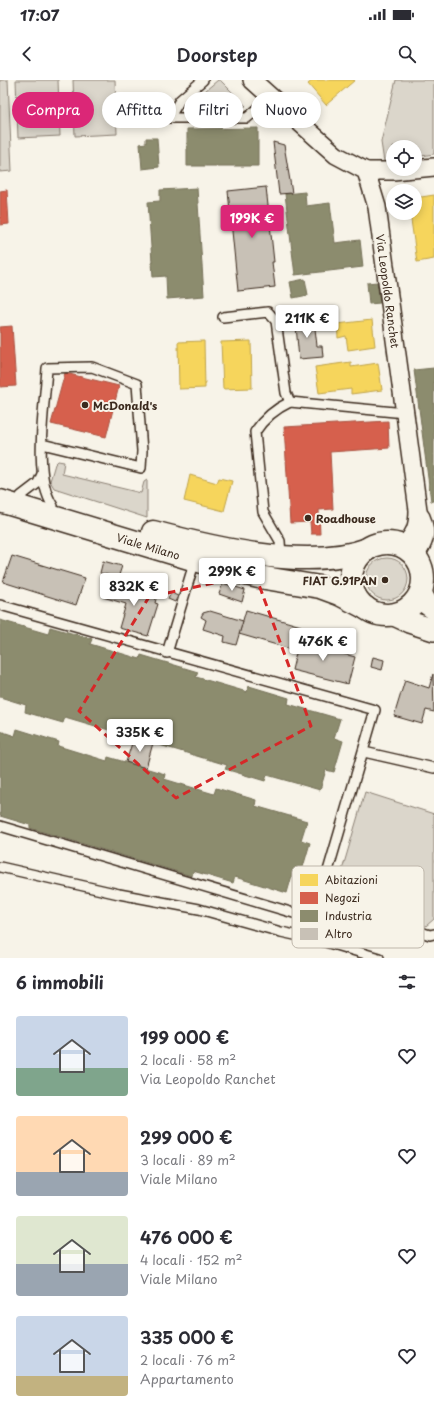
<!DOCTYPE html>
<html lang="it">
<meta charset="utf-8">
<style>
body{margin:0;font-family:"Playpen Sans",sans-serif;background:#f2f2f3;color:#2b2b33;height:100vh;display:flex;flex-direction:column;font-size:15px;white-space:nowrap}
*{box-sizing:border-box;margin:0}
p{font-size:13px;color:#7c7c81}
.icon{flex:none;width:22px;height:22px;fill:none;stroke:currentColor;stroke-width:2;stroke-linecap:round;stroke-linejoin:round}
.map{position:relative;height:878px;overflow:hidden}
.panel{display:flex;flex-direction:column;background:#fff;flex:1}
.panel>*{flex:none}
.top-card{position:absolute;left:12px;top:12px;width:410px;height:36px;display:flex;gap:8px}
.buttons{position:absolute;left:386px;top:60px;display:grid;gap:8px}
.buttons a{display:grid;place-items:center;width:36px;height:36px;border-radius:50%;background:#fff;box-shadow:0 2px 10px #0003;font-size:20px}
.price{position:absolute;translate:-50% -34px;padding:0 9px;border-radius:4px;background:#fff;color:#222;font-size:13px;line-height:26px;filter:drop-shadow(0 1px 2px #0008)}
.price::after{content:'';position:absolute;left:50%;top:24px;width:12px;height:9px;margin-left:-6px;background:inherit;clip-path:polygon(0 0,100% 0,50% 100%)}
.price.on{background:#db2777;color:#fff}
ul{padding:0;list-style:none}
li{display:flex;align-items:center;gap:12px;height:100px;padding:0 16px}
li span{display:grid;place-items:center;flex:none;width:112px;height:80px;border-radius:4px;color:#555}
li>.icon{margin-inline-start:auto}
span .icon{width:48px;height:48px;fill:#fffc;stroke-width:1}
li b{font-size:17px}
h2{display:flex;justify-content:space-between;align-items:center;height:48px;padding:0 16px;font-size:17px}
.tag{padding:0 14px;border-radius:18px;background:#fff;box-shadow:0 2px 10px #0003;font-size:14px;line-height:36px}
.tag.on{background:#db2777;color:#fff}
.status{display:flex;justify-content:space-between;align-items:center;height:28px;padding:0 20px;background:#fff;direction:ltr}
.status svg{height:11px;fill:currentColor}
header{display:flex;justify-content:space-between;align-items:center;height:52px;padding:0 16px;background:#fff;font-size:18px;font-weight:600}
.map>svg:first-child{display:block}
.green{fill:#dbd6cb;stroke:#8b8074}
.homes{fill:#f6d55c;stroke:#bea249}
.shops{fill:#d6604d;stroke:#a8503f}
.industry{fill:#8c8c6e;stroke:#746f56}
.building{fill:#c8c1b6;stroke:#3b2a1e}
.lines{fill:none;stroke-linecap:round;stroke-linejoin:round}
.service-casing{stroke:#3b2a1e;stroke-width:12}
.minor-casing{stroke:#3b2a1e;stroke-width:20}
.tertiary-casing{stroke:#3b2a1e;stroke-width:24}
.primary-casing{stroke:#3b2a1e;stroke-width:25}
.service{stroke:#f7f3e8;stroke-width:9}
.minor{stroke:#f7f3e8;stroke-width:17}
.tertiary{stroke:#f7f3e8;stroke-width:21}
.primary{stroke:#f7f3e8;stroke-width:22}
.marked{fill:none;stroke:#d62828;stroke-width:3;stroke-dasharray:8 5;stroke-linejoin:round}
.poi-dot{fill:#3b2a1e;stroke:#f7f3e8;stroke-width:1.5}
.labels{text-anchor:middle;dominant-baseline:central;stroke-width:4;stroke-linejoin:round;paint-order:stroke}
.street-label{font-size:11px;fill:#3b2a1e;stroke:#f7f3e8}
.poi-label{font-size:11px;font-weight:bold;fill:#3b2a1e;stroke:#f7f3e8;text-anchor:start}
.key{fill:#f7f3e8;stroke:#bfb7ab;stroke-width:1}
.key-label{font-size:11px;fill:#3b2a1e}
</style>
<div class="status"><b>17:07</b><svg viewBox="0 0 49 12"><path d="M0 12V9h3v3zM5 12V6h3v6zM10 12V3h3v9zM15 12V0h3v12zM26 1h20v11H26zM47 4h2v5h-2z"/></svg></div>
<header><svg class="icon" aria-label="back" viewBox="0 0 24 24"><path d="M15 5l-7 7 7 7"/></svg>Doorstep<svg class="icon" aria-label="search" viewBox="0 0 24 24"><circle cx="10" cy="10" r="6"/><path d="M15 15l6 6"/></svg></header>
<div class="map">
<svg width="434" height="878" viewBox="0 0 434 878">
<rect width="100%" height="100%" fill="#f7f3e8"/>
<filter id="ink" filterUnits="userSpaceOnUse"><feTurbulence type="fractalNoise" baseFrequency=".025" numOctaves="2"/><feDisplacementMap in="SourceGraphic" scale="8" xChannelSelector="R" yChannelSelector="G"/><feConvolveMatrix kernelMatrix="1 2 1 2 8 2 1 2 1" color-interpolation-filters="sRGB"/></filter>
<g filter="url(#ink)">
<g class="green">
<polygon points="0,0 8,0 12,91 0,92"/>
<polygon points="16,0 58,0 60,56 18,58"/>
<polygon points="73,0 115,0 117,54 75,56"/>
<polygon points="218,0 220,0 246,26 225,29 187,26"/>
<polygon points="396,0 434,0 434,74 415,77 415,67 393,67 393,81 384,82 381,62"/>
<polygon points="58,381 64,382 62,394 141,413 144,402 147,400 147,438 54,408 50,401 55,384"/>
<circle cx="387" cy="499" r="21"/>
<polygon points="365,712 434,734 434,839 426,846 333,821"/>
</g>
<g class="homes">
<polygon points="313,0 355,0 326,25 308,4"/>
<polygon points="434,115 434,179 417,182 410,133 415,133 415,118"/>
<polygon points="372,240 375,266 348,270 346,256 338,258 337,244"/>
<polygon points="204,261 205,308 179,309 178,262"/>
<polygon points="251,261 252,308 223,309 221,262"/>
<polygon points="351,282 351,287 378,283 382,310 351,314 351,309 319,313 315,287"/>
<polygon points="190,395 217,403 219,398 232,401 224,431 184,421"/>
</g>
<g class="shops">
<polygon points="7,110 9,144 0,145 0,111"/>
<polygon points="12,246 16,306 0,307 0,247"/>
<polygon points="65,293 119,306 106,357 51,344"/>
<polygon points="388,341 389,368 330,372 333,429 319,430 320,454 311,454 310,442 290,443 284,347"/>
</g>
<g class="industry">
<polygon points="258,48 258,86 187,86 187,49"/>
<polygon points="146,58 157,58 159,87 142,89 140,64 146,63"/>
<polygon points="197,108 204,216 167,219 166,196 153,197 148,122 160,121 160,110"/>
<polygon points="305,112 306,126 330,123 335,163 360,160 363,187 295,195 285,114"/>
<polygon points="305,199 308,215 293,218 290,202"/>
<polygon points="377,202 380,223 369,224 367,203"/>
<polygon points="434,288 434,421 431,421 414,290"/>
<polygon points="0,540 48,554 50,547 92,559 90,564 140,579 141,575 198,592 196,597 247,612 249,606 289,618 288,624 340,639 334,658 343,661 334,692 326,690 320,710 267,695 265,701 225,689 227,685 65,637 63,643 25,632 26,625 0,617"/>
<polygon points="17,649 59,662 58,666 107,681 108,677 165,694 164,699 214,714 216,708 256,720 255,726 307,741 301,760 310,763 301,794 293,792 287,813 235,797 233,803 193,791 192,796 30,748 30,745 0,736 0,651 15,656"/>
</g>
<g class="building">
<polygon points="273,62 284,65 292,113 279,114"/>
<polygon points="266,107 274,182 272,182 275,207 238,211 228,111"/>
<polygon points="295,235 303,235 303,241 314,240 317,266 322,266 323,277 299,279"/>
<polygon points="12,476 85,498 76,525 3,502"/>
<polygon points="103,481 122,486 118,498 100,493"/>
<polygon points="108,501 157,515 155,523 158,524 148,556 119,548 126,524 103,517"/>
<polygon points="223,503 245,510 242,522 219,514"/>
<polygon points="171,513 178,516 175,522 168,519"/>
<polygon points="246,530 301,546 294,570 239,554"/>
<polygon points="210,531 243,541 236,565 224,562 225,556 203,549 206,540 201,537 203,533"/>
<polygon points="299,561 312,564 313,561 339,567 338,572 355,577 348,604 292,590"/>
<polygon points="373,577 384,580 382,590 371,587"/>
<polygon points="433,594 434,632 426,630 422,644 394,636 405,600 429,608"/>
<polygon points="134,657 153,663 146,688 126,682"/>
</g>
<g class="lines">
<defs>
<g id="service">
<polyline points="203,0 180,20 169,38 247,38 271,17"/>
<polyline points="223,237 268,232 276,241 286,313 290,322 405,333"/>
<path d="M42,364L141,388L142,371L137,304L92,287L47,288C45,325 32,395 53,426"/>
<polyline points="21,416 38,403 42,394"/>
<path d="M281,476L280,461L263,432L255,352C264,338 275,329 290,322"/>
<polyline points="0,525 375,630 318,825 310,833 297,834 0,746"/>
<polyline points="167,573 195,480"/>
<polyline points="364,672 434,688"/>
<polyline points="0,787 119,814 199,829 281,852 322,861 379,878"/>
<polyline points="319,820 430,855 434,854"/>
</g>
<g id="minor">
<path id="s1" d="M252,0L336,75L366,91L377,127L418,430C418,446 415,456 402,466"/>
<polyline points="366,91 393,91 434,87"/>
<path d="M415,476C425,462 428,453 421,437"/>
</g>
<g id="tertiary">
<polyline points="421,513 427,524 434,529"/>
<polyline points="394,535 409,542 434,550"/>
</g>
<g id="primary">
<path id="s2" d="M0,421L222,488L259,497L320,507L339,514L366,528"/>
<path d="M153,452C213,468 308,491 368,469"/>
<circle cx="387" cy="499" r="36"/>
</g>
</defs>
<use href="#service" class="service-casing"/>
<use href="#minor" class="minor-casing"/>
<use href="#tertiary" class="tertiary-casing"/>
<use href="#primary" class="primary-casing"/>
<use href="#service" class="service"/>
<use href="#minor" class="minor"/>
<use href="#tertiary" class="tertiary"/>
<use href="#primary" class="primary"/>
</g>
</g>
<path class="marked" d="M255,494L311,646L176,718L79,631L149,517Z"/>
<g class="poi-dot">
<circle cx="85" cy="325" r="4"/>
<circle cx="308" cy="438" r="4"/>
<circle cx="385" cy="500" r="4"/>
</g>
<g class="labels">
<g class="street-label">
<text stroke="none"><textPath href="#s1" startOffset="269">Via Leopoldo Ranchet</textPath></text>
<text stroke="none"><textPath href="#s2" startOffset="155">Viale Milano</textPath></text>
</g>
<g class="poi-label">
<text x="93" y="325">McDonald's</text>
<text x="316" y="438">Roadhouse</text>
<text x="377" y="500" text-anchor="end">FIAT G.91PAN</text>
</g>
</g>
<rect x="292" y="786" width="132" height="82" rx="6" class="key"/>
<rect x="300" y="794" width="18" height="12" fill="#f6d55c"/>
<rect x="300" y="812" width="18" height="12" fill="#d6604d"/>
<rect x="300" y="830" width="18" height="12" fill="#8c8c6e"/>
<rect x="300" y="848" width="18" height="12" fill="#c8c1b6"/>
<g class="key-label">
<text x="325" y="804">Abitazioni</text>
<text x="325" y="822">Negozi</text>
<text x="325" y="840">Industria</text>
<text x="325" y="858">Altro</text>
</g>
</svg>
<div class="buttons">
<a><svg class="icon" aria-label="locate" viewBox="0 0 24 24"><circle cx="12" cy="12" r="6"/><path d="M12 2v4M12 18v4M2 12h4M18 12h4"/></svg></a>
<a><svg class="icon" aria-label="layers" viewBox="0 0 24 24"><path d="M12 4l9 5-9 5-9-5zM3 14l9 5 9-5"/></svg></a>
</div>
<b class="price on" style="left:252px;top:159px">199K €</b>
<b class="price" style="left:307px;top:259px">211K €</b>
<b class="price" style="left:232px;top:512px">299K €</b>
<b class="price" style="left:134px;top:527px">832K €</b>
<b class="price" style="left:323px;top:582px">476K €</b>
<b class="price" style="left:140px;top:673px">335K €</b>
<div class="top-card">
<a class="tag on">Compra</a>
<a class="tag">Affitta</a>
<a class="tag">Filtri</a>
<a class="tag">Nuovo</a>
</div>
</div>
<section class="panel">
<h2>6 immobili<svg class="icon" aria-label="filters" viewBox="0 0 24 24"><path d="M4 7h16M4 17h16"/><circle cx="9" cy="7" r="2"/><circle cx="15" cy="17" r="2"/></svg></h2>
<ul>
<li><span style="background:linear-gradient(#c9d6e8 65%,#7fa58c 0)"><svg class="icon" aria-label="home" viewBox="0 0 24 24"><path d="M3 11l9-7 9 7M6 9v11h12V9"/></svg></span><div><b>199 000 €</b><p>2 locali · 58 m²</p><p>Via Leopoldo Ranchet</p></div><svg class="icon" aria-label="heart" viewBox="0 0 24 24"><path d="M12 20l-8-8c-3-5 5-10 8-4 3-6 11-1 8 4z"/></svg></li>
<li><span style="background:linear-gradient(#ffd9b3 70%,#9aa5b1 0)"><svg class="icon" aria-label="home" viewBox="0 0 24 24"><path d="M3 11l9-7 9 7M6 9v11h12V9"/></svg></span><div><b>299 000 €</b><p>3 locali · 89 m²</p><p>Viale Milano</p></div><svg class="icon" aria-label="heart" viewBox="0 0 24 24"><path d="M12 20l-8-8c-3-5 5-10 8-4 3-6 11-1 8 4z"/></svg></li>
<li><span style="background:linear-gradient(#dfe7d0 60%,#9aa5b1 0)"><svg class="icon" aria-label="home" viewBox="0 0 24 24"><path d="M3 11l9-7 9 7M6 9v11h12V9"/></svg></span><div><b>476 000 €</b><p>4 locali · 152 m²</p><p>Viale Milano</p></div><svg class="icon" aria-label="heart" viewBox="0 0 24 24"><path d="M12 20l-8-8c-3-5 5-10 8-4 3-6 11-1 8 4z"/></svg></li>
<li><span style="background:linear-gradient(#c9d6e8 75%,#c2b280 0)"><svg class="icon" aria-label="home" viewBox="0 0 24 24"><path d="M3 11l9-7 9 7M6 9v11h12V9"/></svg></span><div><b>335 000 €</b><p>2 locali · 76 m²</p><p>Appartamento</p></div><svg class="icon" aria-label="heart" viewBox="0 0 24 24"><path d="M12 20l-8-8c-3-5 5-10 8-4 3-6 11-1 8 4z"/></svg></li>
</ul>
</section>
